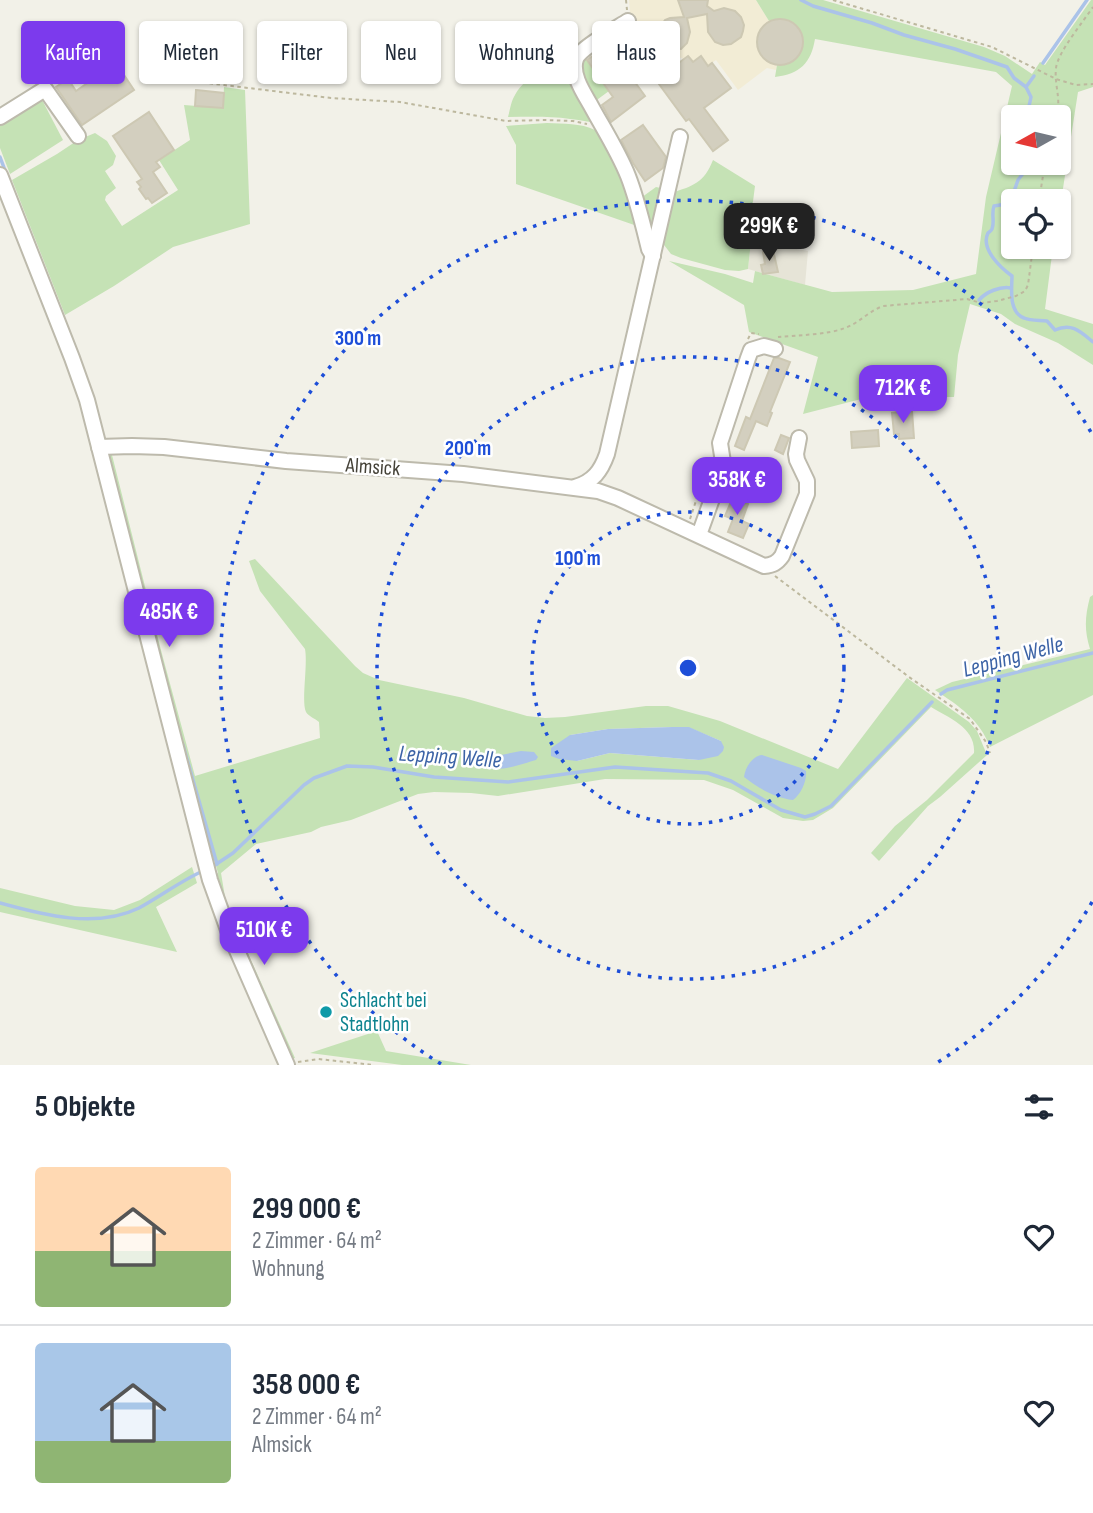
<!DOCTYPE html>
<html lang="de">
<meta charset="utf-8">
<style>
body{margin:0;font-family:"Sofia Sans Condensed",sans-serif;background:#f2f2f3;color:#1f2937;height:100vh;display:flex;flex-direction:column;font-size:26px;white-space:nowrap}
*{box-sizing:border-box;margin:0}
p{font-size:23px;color:#747a83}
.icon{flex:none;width:38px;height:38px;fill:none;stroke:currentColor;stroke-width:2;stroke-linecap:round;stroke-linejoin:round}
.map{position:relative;height:1065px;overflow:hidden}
.panel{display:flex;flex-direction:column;background:#fff;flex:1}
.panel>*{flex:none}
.guide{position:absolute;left:21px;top:21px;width:700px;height:63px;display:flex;gap:14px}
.needle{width:46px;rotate:262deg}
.fabs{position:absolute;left:1001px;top:105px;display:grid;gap:14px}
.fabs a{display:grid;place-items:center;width:70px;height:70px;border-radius:7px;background:#fff;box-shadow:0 2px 5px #0004;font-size:35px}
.price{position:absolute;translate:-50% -60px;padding:0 16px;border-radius:14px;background:#7c3aed;color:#fff;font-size:23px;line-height:46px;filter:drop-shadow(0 2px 4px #0008)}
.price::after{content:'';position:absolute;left:50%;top:42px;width:21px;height:16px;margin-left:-10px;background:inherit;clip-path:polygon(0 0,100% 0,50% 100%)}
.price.active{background:#222;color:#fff}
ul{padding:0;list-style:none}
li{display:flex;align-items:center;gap:21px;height:175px;padding:0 35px}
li+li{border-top:2px solid #e0e1e3}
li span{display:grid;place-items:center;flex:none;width:196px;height:140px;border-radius:7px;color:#555}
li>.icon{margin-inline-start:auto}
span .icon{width:84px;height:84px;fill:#fffc;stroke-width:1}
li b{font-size:30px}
h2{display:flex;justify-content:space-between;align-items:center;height:84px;padding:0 35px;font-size:30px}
.tag{padding:0 24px;border-radius:7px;background:#fff;box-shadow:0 2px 5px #0004;font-size:24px;line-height:63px}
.tag.active{background:#7c3aed;color:#fff}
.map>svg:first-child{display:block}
.residential{fill:#e6e4d7}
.commercial{fill:#f2ecd5}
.green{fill:#c5e2b5;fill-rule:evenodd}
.water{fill:#abc3e9}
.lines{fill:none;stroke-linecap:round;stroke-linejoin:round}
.stream{stroke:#abc3e9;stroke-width:3.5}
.building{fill:#d3cfbf;stroke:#cdc8b3;stroke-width:2}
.minor-casing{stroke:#bdbaac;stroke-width:18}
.path{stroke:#bdb89e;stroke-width:2;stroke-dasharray:3.5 3.5;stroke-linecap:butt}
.minor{stroke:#fff;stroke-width:14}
.ring{fill:none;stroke:#1d4ed8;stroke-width:3.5;stroke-dasharray:3.5 7}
.culture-dot{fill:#0f9aa8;stroke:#fff;stroke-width:2.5}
.labels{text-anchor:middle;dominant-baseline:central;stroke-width:5;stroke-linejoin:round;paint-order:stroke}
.street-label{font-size:21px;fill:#454238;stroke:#fff}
.culture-label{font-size:21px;fill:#0d838f;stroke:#fff;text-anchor:start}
.water-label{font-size:23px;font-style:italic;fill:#3c63a6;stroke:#fff}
.centre{fill:#1d4ed8;stroke:#fff;stroke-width:3.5}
.ring-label{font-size:21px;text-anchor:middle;font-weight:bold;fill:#1d4ed8;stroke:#fff;stroke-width:5;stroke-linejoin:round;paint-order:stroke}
</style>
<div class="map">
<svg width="1093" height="1065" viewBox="0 0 1093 1065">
<rect width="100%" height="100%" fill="#f2f1e8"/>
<polygon class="residential" points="751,241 808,251 805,285 748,269"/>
<polygon class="commercial" points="629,0 756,0 769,21 784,19 789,21 798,28 802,38 802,49 796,58 791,62 777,65 776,70 767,68 738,90 716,60 694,76 682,58 666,56 631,26"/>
<g class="green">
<path d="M756,0H823L984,47L1005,56L1032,74L1040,62L1045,65L1091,0H1093V87L1078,92L1059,214V201H1013V247H1053L1045,309L1093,324V365L1058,343L1015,324L1001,314L970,304L958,355L954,397H869L803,414L818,357L749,332L744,305L669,261L725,274L753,283L755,271L832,292L913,290L976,274L986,197L1012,86L996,72L815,39C811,63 800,74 775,77L777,65C816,64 807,9 769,21ZM1013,117H1059V163H1013Z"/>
<path d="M573,52L574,67L586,59L609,91L594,102L609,123C595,124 583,120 570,119C550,116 529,117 508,117C510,110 511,101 515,95C526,75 554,62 573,52Z"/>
<polygon points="224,87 245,90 250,224 173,247 114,286 65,315 12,180 57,154 78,140 95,133 107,141 116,156 113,165 105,171 116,188 106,196 105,200 122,226 178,190 159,160 190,140 184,105 223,108"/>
<polygon points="41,98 63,140 10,174 0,148 0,123"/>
<path d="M547,123C563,124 581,123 595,130C616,140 634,205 640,227L516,184V145L506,126Z"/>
<path d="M713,160L755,186L748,240L751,241L748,269L739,271L725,270L681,258L671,254L661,241L671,193C693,186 704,183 713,160Z"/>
<polygon points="656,187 665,189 653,249 638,200"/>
<path d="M111,451L162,654L195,776L320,738L319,722C315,718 309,717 306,712C301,702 308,665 305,649L260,591L249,561L255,559L355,666L363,673L379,680L464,698L527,716L545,718L565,717L646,706H668L720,721L838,769L907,678L969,722L977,731L987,755L940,797L928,806L879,861L871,853L895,826L927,800L974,753C976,728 949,718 931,707L833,808L813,820L803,821L783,818L733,790L704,780L605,779L498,796L471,793L434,792L418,794L351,820L321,827L311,832L256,844L221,873L225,897L233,920L295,1058L289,1060L212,875L218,873L214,859L208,860L108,454ZM672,727L690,728L721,741L699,760L610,753L577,761L570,735L608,729Z"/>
<path d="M1093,595V695L990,747C980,720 959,706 935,690L952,682L1090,649C1084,630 1085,616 1090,597Z"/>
<polygon points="192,867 197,883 156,907 177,952 0,912 0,888 75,906 114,910 140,900"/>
<polygon points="377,1031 386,1051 471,1065 402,1065 310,1053"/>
</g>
<g class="water">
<polygon points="672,727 689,727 721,741 724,747 723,751 718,756 699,760 610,753 577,761 559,759 551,756 551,748 570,735 608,729"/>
<path d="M521,751L534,752L538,757L536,760C522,764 496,774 485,766L486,758Z"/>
<path d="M762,755L801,768L806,771C807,781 801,794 793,800C775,798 758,788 744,777C745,768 752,756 762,755Z"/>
</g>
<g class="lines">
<g class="stream">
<polyline points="801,0 813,6 872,23 904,35 955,49 1007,67 1014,78 1026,87 1031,97 1028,111 1029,117"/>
<polyline points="1043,63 1087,0"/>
<polyline points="1026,87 1034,76"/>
<polyline points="0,157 6,173"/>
<path d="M1031,163L1018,180L1012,197L1006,204L994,206C991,214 995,222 992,229C991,231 989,232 988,233C980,249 1001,268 1012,276C1012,288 1008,312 1024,318C1031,321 1040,320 1047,321L1055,330C1072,322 1081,332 1093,342"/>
<path d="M979,300C986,292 1000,286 1011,288"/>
<polyline points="941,694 947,690 1093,653"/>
<polyline points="183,745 217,864"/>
<polyline points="212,867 233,853 304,785 314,778 347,766 373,767 434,777 508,782 615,767 708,773 731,781 781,810 805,817 815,814 831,806 932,702"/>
<path d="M0,903C43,915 96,929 139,908C161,896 182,880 205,870"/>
</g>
</g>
<g class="building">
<polygon points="678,0 708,0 707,6 714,11 724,8 735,11 741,17 744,25 743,31 741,37 731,44 723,45 715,42 708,32 707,14 687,18 690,32 687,43 681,49 667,48 660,40 659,29 665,20 670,18 684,17"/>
<circle cx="780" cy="42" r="23"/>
<circle cx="168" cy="51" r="10"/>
<polygon points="608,45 645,96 611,122 602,105 613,97 587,60"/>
<polygon points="688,56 693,62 701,56 708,66 712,63 731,88 704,108 728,140 713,151 689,119 686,121 656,80"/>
<polygon points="116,63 134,90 82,125 56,87 68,79 76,91"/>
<polygon points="196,90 224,93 223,108 195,106"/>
<polygon points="149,112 174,150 156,162 160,167 153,172 167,193 152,203 148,198 146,199 139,189 141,187 137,182 142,179 113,136"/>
<polygon points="643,125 666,157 663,168 645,181 633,163 621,140"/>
<polygon points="773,250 778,272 763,274 761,265 765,264 763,252"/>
<polygon points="774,358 779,358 790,362 770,412 772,413 767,426 756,421 744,450 735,446 746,417 750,419"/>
<polygon points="912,411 914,438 899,439 899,434 894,434 892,413"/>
<polygon points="878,430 879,446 852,448 851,432"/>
<polygon points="781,435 789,438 783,454 775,450"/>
<polygon points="733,497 748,504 742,521 749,524 743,538 728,532 733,519 725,516"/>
</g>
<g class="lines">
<defs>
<g id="minor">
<path d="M628,21C617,28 580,48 576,59C571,74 583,92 590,104C603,128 618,151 628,176C637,199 643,225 649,249L653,256"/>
<polyline points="0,117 45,89 78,136"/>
<polyline points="0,175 72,358 87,400 210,880 228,930 287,1065"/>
<path d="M99,447L132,446L164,447L286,461L463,474L598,491L618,498L764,566C773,565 777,563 782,556L807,494V481L797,460L796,454L799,438"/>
<path d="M575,487C593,482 601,471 607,454L680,137"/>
<polyline points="699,535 722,471 723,462 720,443 748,358 751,350 764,346 775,349"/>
</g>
</defs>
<use href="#minor" class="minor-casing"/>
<g class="path">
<polyline points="626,0 627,10"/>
<polyline points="833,0 992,47 1056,79 1076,85 1093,84"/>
<polyline points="142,65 207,83 331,98 400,102 506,121 546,120 573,121 587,124"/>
<path d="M1056,117C1062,99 1054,86 1056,68C1058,52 1083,22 1093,7"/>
<polyline points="1039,201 1045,163"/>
<path d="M778,337C798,335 826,335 845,328C859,323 869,311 883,306L967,299L981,303L997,301L1016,296L1025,291L1028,285L1033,247"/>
<polyline points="748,339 751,333 759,334"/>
<polyline points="690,519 710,458"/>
<polyline points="775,576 909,677 970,719 986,742 990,753"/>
<polyline points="298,1062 318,1059 374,1065"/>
</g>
<use href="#minor" class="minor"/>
</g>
<g class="ring">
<circle cx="688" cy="668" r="156"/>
<circle cx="688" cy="668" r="311"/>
<path d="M1092 902A467 467 0 0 1 935 1064M441 1064A467 467 0 1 1 1092 434"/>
</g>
<circle class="culture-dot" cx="326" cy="1012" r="7"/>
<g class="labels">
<g class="street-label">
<text transform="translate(373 467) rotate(4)">Almsick</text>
</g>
<g class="culture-label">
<text x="340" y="1000">Schlacht bei<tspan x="340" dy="24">Stadtlohn</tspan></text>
</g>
<g class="water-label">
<text transform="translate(1013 657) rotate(-15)">Lepping Welle</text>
<text transform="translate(450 757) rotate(4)">Lepping Welle</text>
</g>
</g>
<circle cx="688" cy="668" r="10" class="centre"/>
<g class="ring-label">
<text x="358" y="345">300 m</text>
<text x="468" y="455">200 m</text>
<text x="578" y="565">100 m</text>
</g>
</svg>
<div class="fabs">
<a><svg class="needle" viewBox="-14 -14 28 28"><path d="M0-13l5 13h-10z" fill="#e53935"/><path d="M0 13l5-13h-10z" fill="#747a83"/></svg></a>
<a><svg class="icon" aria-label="locate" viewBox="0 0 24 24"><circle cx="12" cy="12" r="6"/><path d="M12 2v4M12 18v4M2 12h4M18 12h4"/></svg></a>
</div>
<b class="price active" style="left:769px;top:263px">299K €</b>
<b class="price" style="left:903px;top:425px">712K €</b>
<b class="price" style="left:737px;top:517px">358K €</b>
<b class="price" style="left:169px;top:649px">485K €</b>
<b class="price" style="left:264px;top:967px">510K €</b>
<div class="guide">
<a class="tag active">Kaufen</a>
<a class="tag">Mieten</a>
<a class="tag">Filter</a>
<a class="tag">Neu</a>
<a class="tag">Wohnung</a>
<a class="tag">Haus</a>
</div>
</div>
<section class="panel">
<h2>5 Objekte<svg class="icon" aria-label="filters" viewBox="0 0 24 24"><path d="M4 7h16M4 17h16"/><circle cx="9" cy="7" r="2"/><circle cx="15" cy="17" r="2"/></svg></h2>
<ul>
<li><span style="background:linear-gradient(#ffd9b3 60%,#8fb573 0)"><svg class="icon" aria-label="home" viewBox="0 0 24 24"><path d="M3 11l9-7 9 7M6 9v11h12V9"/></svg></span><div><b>299 000 €</b><p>2 Zimmer · 64 m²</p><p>Wohnung</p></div><svg class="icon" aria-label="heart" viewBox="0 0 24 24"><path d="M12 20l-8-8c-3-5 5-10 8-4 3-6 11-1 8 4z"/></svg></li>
<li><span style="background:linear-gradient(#a9c7e8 70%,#8fb573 0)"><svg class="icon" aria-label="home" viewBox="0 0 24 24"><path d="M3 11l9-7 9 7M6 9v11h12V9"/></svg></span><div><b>358 000 €</b><p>2 Zimmer · 64 m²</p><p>Almsick</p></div><svg class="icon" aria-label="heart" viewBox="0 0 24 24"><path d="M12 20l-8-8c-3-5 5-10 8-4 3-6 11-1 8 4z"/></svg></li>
</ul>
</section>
